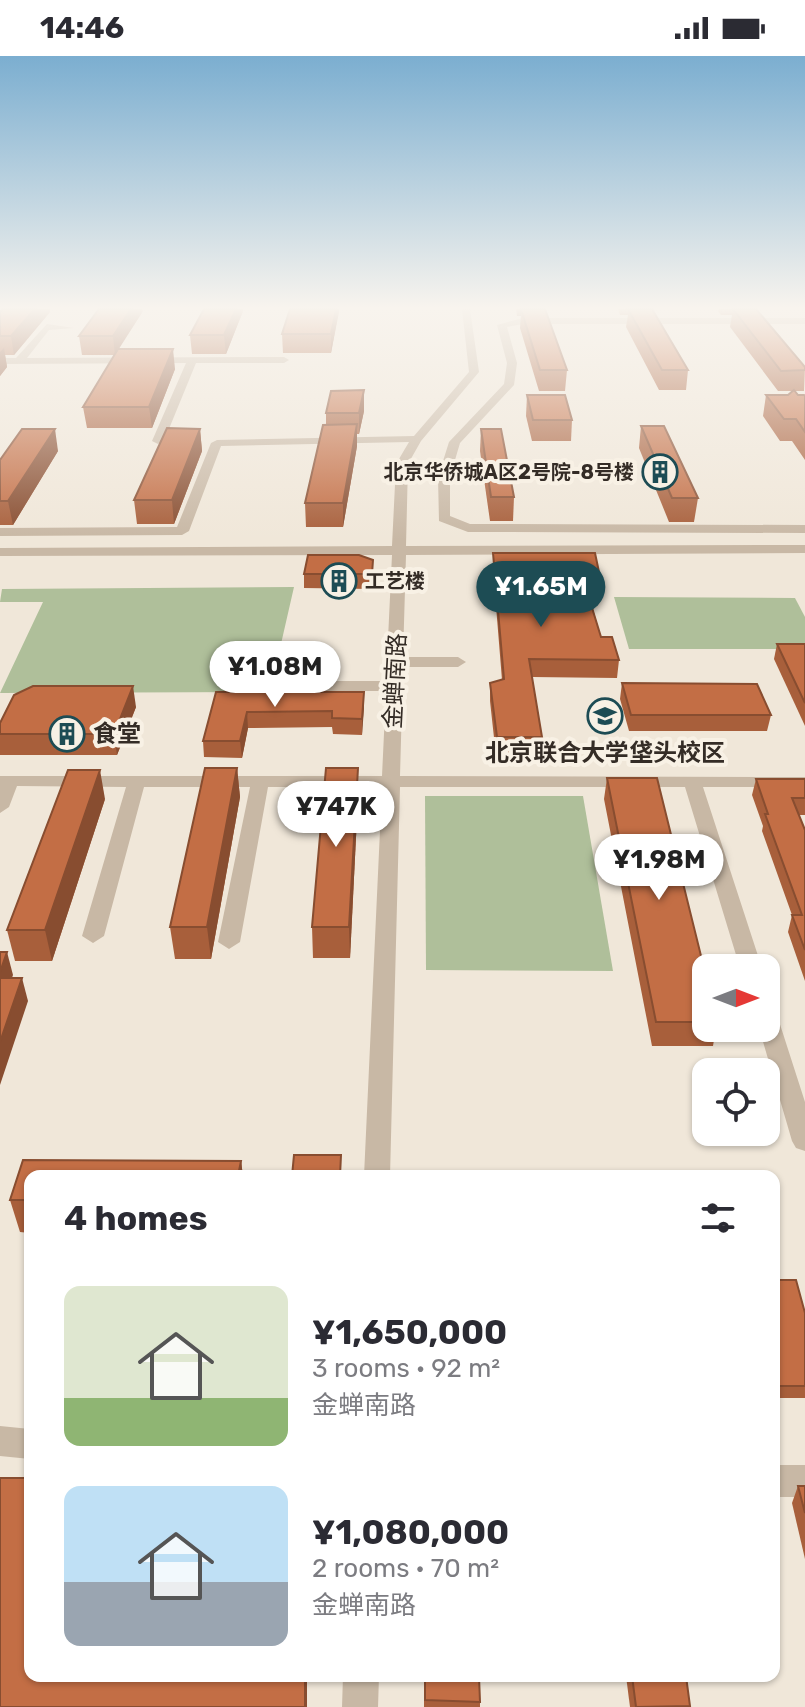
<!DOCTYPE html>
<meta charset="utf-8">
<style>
body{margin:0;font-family:Rubik,"Noto Sans SC",sans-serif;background:#f7f7f7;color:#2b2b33;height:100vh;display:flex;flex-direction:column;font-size:30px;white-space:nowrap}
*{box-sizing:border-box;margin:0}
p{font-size:26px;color:#7c7c81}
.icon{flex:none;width:44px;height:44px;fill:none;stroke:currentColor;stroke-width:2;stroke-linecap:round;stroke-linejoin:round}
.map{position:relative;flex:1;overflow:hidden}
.panel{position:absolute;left:24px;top:1114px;width:756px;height:512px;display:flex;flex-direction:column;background:#fff;border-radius:16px;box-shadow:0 2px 6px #0004}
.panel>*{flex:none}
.needle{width:52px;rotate:90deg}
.tools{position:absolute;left:692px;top:898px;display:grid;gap:16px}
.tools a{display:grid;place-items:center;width:88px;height:88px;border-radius:16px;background:#fff;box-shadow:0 2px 6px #0004;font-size:40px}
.price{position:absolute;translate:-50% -68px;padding:0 18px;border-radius:28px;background:#fff;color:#222;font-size:26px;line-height:52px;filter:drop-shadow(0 2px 4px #0008)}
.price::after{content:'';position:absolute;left:50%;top:48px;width:24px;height:18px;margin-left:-12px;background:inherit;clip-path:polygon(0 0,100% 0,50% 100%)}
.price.on{background:#1d4c54;color:#fff}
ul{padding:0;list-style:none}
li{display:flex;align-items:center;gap:24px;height:200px;padding:0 40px}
li span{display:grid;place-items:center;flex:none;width:224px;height:160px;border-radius:16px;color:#555}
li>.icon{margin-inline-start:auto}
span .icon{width:96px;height:96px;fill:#fffc;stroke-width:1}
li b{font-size:34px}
h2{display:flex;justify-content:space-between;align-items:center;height:96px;padding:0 40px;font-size:34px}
.status{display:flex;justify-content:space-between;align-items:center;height:56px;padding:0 40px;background:#fff;direction:ltr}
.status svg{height:22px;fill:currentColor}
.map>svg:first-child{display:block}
.green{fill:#afbf9a}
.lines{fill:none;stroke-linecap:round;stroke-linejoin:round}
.minor{fill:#c8b8a5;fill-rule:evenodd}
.wall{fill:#a85f3b}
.shaded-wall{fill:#884d30}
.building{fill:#c36e45;stroke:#884d30;stroke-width:2}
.labels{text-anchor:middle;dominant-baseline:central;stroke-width:8;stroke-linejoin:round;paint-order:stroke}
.far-poi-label{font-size:20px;font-weight:bold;fill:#342c26;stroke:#f8f1e5;text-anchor:end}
.street-label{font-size:24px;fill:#342c26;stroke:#f8f1e5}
.poi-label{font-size:24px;font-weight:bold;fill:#342c26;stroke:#f8f1e5;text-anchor:start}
</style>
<div class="status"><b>14:46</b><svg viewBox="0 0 49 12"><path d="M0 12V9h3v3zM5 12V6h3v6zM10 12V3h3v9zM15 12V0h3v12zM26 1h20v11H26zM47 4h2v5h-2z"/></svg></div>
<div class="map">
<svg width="805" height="1651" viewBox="0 0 805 1651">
<rect width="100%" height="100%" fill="#f0e7d9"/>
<g class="green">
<polygon points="294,531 270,636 0,637 43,546 0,546 2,533"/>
<polygon points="614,541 795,542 805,561 805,593 629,593"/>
<polygon points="425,740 583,740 613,915 426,914"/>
</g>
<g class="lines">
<g class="minor">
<polygon points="462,253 470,253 479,316 421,385 408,408 406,490 805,489 805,497 406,499 403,601 458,601 466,606 458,611 403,611 400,720 805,721 805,731 703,731 762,912 740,912 685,731 400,731 390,1120 364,1120 382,731 268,731 240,886 229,893 218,886 250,731 144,731 104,880 93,887 82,880 126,731 17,730 9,751 0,757 0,720 382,720 386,635 322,635 314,630 322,625 386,625 392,499 0,500 0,492 392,490 396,408 409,386 221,390 189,475 182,479 0,480 0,472 177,471 211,387 217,384 414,380 469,316"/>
<polygon points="523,262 805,262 805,268 523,268 507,271 517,307 514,329 460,387 450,421 450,460 470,468 805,469 805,477 468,476 439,465 438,421 449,386 504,328 507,307 497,269"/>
<polygon points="47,268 74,272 49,274 27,302 284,301 289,304 284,307 196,307 164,385 158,388 152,385 186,307 0,308 0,302 16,302"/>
<polygon points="766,951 774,953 777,959 805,1046 805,1095 796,1092 792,1085 759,972 766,972"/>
<polygon points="0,1370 30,1373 30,1403 0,1400"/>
<rect x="774" y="1409" width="31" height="32"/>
<polygon points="343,1620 379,1620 378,1651 342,1651"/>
</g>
</g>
<g class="wall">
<polygon points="3,253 50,253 50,256 14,299 5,299 7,311 0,320 0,256"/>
<polygon points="290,253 339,253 331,297 283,297 282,278"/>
<polygon points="516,253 545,253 567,314 565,335 539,335 520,272 521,260 517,260"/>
<polygon points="618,253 652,253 688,314 686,334 659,334 626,271 628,259 620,259"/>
<polygon points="719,253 756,253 805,311 804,335 795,335 798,339 805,340 805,404 792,385 780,385 763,360 766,339 788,339 794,335 778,335 730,271 732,259 721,259 718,255"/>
<polygon points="143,255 118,293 175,313 152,372 87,372 83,351 115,299 82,299 79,280"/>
<polygon points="243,255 226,298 192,298 190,279"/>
<polygon points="527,339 572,364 571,385 532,385 526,360"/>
<polygon points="364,355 359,378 357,378 357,390 343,471 306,471 305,447 326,369 326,357"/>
<polygon points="641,370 698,442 694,466 669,466 639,392"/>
<polygon points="200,373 202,395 174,468 137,468 134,444"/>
<polygon points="481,373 514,441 513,465 490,465 480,395"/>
<polygon points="58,395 13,469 0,469 0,404"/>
<polygon points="493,497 599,516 597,532 587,532 601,581 619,604 617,622 532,621 542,681 541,699 496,700 490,645 490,627 502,624 493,513"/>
<polygon points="304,518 373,518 372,533 304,532"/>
<polygon points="777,588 805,588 805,670 774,603"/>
<polygon points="622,627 771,659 767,675 629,675 620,643"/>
<polygon points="216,636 364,636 362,679 333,678 332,671 248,672 242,702 204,701 203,685"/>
<polygon points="136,651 117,699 0,699 0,667"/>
<polygon points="237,712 240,741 211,903 175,903 170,871"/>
<polygon points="358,712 358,741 350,902 313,902 312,871"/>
<polygon points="607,722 706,920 706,972 716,972 713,990 652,990 604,743"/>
<polygon points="756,723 805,723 805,759 799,759 805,774 805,925 788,876 792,859 762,775 763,770 752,739"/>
<polygon points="105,743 52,905 15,905 7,874"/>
<polygon points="23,1104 241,1105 243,1120 30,1120 30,1177 20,1176 10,1144"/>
<polygon points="774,1224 805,1257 805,1342 774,1342"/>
<polygon points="798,1430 805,1430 805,1503 792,1447"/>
<polygon points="424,1620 480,1646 480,1651 424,1651"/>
<polygon points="626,1620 686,1620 690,1651 630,1651"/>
</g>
<g class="shaded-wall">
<polygon points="35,253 50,253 50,256 14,299 11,280"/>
<polygon points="131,253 142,253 143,255 115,299 113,280"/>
<polygon points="236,253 243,253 243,255 226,298 224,279"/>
<polygon points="336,253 339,253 339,256 331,297 331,278"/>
<polygon points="518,253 539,253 521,253 521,260 517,260"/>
<polygon points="4,292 7,311 0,320 0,296"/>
<polygon points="173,293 175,313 152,372 149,351"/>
<polygon points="364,334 364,355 359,378 359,357"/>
<polygon points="357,368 357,390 343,471 343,447"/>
<polygon points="55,373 58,395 13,469 8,445"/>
<polygon points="200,373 202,395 174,468 172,444"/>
<polygon points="133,630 136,651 117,699 114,678"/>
<polygon points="364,636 364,652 362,679 362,663"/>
<polygon points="247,656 248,672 242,702 240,685"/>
<polygon points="237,712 240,741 211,903 207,871"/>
<polygon points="358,712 358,741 350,902 349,871"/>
<polygon points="100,714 105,743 52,905 45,874"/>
<polygon points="7,896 13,919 4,945 0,930 0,916"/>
<polygon points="22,922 28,945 0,1029 0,986"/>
<polygon points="241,1105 243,1120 238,1120"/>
<rect x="305" y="1620" width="2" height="31"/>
</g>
<g class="building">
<polygon points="3,253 35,253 11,280 0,280 0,256"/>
<polygon points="99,253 131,253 113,280 79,280"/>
<polygon points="204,253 236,253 224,279 190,279"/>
<polygon points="290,253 336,253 331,278 282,278"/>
<polygon points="521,253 545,253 567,314 540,314"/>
<polygon points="628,253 652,253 688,314 662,314"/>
<polygon points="733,253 756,253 805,311 805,314 781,315"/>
<polygon points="118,293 173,293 149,351 83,351"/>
<polygon points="364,334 359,357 326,357 331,335"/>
<polygon points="794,334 798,339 804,339 805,340 805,376 796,363 784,363 766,339 788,339"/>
<polygon points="527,339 565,339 572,364 533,364"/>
<polygon points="357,368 343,447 305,447 323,369"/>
<polygon points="641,370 664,370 698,442 672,442"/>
<polygon points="167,372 200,373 172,444 134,444"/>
<polygon points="22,373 55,373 8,445 0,445 0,404"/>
<polygon points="481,373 501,373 514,441 491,441"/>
<polygon points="493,497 595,497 599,516 581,516 601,581 612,581 619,604 529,603 542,681 497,681 490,627 504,623"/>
<polygon points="308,499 359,499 373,504 372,518 304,518"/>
<polygon points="777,588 805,588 805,647"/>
<polygon points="622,627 757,628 771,659 631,659"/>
<polygon points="33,630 133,630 114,678 0,678 0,667 14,639"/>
<polygon points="216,636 364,636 362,663 332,662 332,655 247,656 240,685 203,685"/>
<polygon points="205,712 237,712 207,871 170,871"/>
<polygon points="326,712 358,712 349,871 312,871"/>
<polygon points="68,714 100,714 45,874 7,874"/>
<polygon points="607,722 657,722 706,920 706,966 656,966"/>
<polygon points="756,723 805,723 805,742 792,742 805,774 805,894 792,859 802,859 765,758 768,758"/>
<polygon points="0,896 7,896 0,916"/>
<polygon points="0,922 22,922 0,986"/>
<polygon points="294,1099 341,1099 340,1120 292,1120"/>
<polygon points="23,1104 241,1105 238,1120 30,1120 30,1144 10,1144"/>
<polygon points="774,1224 796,1224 805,1257 805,1330 774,1330"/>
<polygon points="0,1422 30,1422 30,1620 305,1620 305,1651 0,1651"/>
<polygon points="798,1430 805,1430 805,1457"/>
<polygon points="425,1620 479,1620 480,1646 425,1644"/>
<polygon points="632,1620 686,1620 690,1650 636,1651"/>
</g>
<linearGradient id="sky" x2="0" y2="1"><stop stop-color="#7baed0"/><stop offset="0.52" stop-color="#f8f4ee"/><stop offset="1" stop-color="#f8f4ee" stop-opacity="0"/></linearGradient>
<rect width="805" height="484" fill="url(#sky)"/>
<defs>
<symbol id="building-ring" viewBox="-11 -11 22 22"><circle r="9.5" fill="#f8f1e5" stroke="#1d4c54" stroke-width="1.5"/><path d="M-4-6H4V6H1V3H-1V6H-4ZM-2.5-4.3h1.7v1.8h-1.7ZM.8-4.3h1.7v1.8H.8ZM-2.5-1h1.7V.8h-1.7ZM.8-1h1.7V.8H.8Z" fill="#1d4c54"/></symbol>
<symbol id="university-ring" viewBox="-11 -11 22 22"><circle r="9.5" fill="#f8f1e5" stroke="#1d4c54" stroke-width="1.5"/><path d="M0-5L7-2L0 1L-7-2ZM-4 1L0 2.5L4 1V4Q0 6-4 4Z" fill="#1d4c54"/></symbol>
</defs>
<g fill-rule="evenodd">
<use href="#building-ring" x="640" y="396" width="40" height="40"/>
<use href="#building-ring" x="319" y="505" width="40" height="40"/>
<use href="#university-ring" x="585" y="640" width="40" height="40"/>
<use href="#building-ring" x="47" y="658" width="40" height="40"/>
</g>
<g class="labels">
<g class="far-poi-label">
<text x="634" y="416">北京华侨城A区2号院-8号楼</text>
<text x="365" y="525" text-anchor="start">工艺楼</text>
</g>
<g class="street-label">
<text transform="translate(395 625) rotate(-87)">金蝉南路</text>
</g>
<g class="poi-label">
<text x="93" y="678">食堂</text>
<text x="605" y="697" text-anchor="middle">北京联合大学垡头校区</text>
</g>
</g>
</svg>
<div class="tools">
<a><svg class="needle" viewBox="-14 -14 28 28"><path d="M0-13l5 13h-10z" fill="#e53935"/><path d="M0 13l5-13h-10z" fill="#7c7c81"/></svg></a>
<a><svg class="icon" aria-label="locate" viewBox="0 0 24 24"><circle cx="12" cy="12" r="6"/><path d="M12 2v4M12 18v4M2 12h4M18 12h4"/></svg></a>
</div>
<b class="price on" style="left:541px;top:573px">¥1.65M</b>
<b class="price" style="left:275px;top:653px">¥1.08M</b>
<b class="price" style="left:336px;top:793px">¥747K</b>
<b class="price" style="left:659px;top:846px">¥1.98M</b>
<section class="panel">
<h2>4 homes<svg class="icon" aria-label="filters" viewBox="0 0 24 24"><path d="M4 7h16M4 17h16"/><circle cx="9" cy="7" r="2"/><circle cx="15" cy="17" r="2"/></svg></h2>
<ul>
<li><span style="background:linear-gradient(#dfe7d0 70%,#8fb573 0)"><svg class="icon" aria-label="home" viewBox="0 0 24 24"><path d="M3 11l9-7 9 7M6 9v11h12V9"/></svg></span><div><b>¥1,650,000</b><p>3 rooms · 92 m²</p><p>金蝉南路</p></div></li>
<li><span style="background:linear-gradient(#bfe0f5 60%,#9aa5b1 0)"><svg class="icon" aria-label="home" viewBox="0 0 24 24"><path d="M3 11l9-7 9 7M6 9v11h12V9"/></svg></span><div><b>¥1,080,000</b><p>2 rooms · 70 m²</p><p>金蝉南路</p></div></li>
</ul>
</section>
</div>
